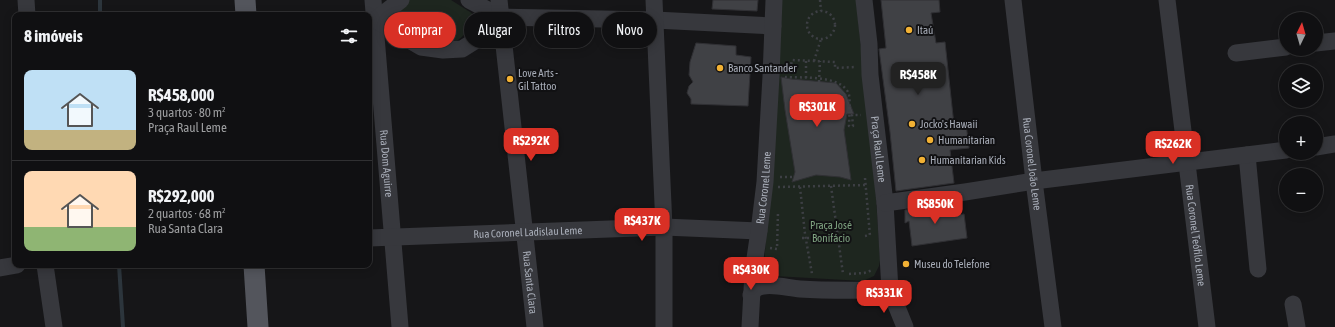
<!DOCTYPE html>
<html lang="pt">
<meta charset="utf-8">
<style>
body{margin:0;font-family:"Asap Condensed",sans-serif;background:#19191b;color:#f1f3f6;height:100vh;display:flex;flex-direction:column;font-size:15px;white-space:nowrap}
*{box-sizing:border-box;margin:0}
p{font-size:13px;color:#9c9d9f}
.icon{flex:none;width:22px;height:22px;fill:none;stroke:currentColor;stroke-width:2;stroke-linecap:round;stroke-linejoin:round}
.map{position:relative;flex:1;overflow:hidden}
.sheet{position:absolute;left:12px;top:12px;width:360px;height:256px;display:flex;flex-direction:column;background:#101012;border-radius:8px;box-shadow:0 2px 10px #0003,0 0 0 1px #303032}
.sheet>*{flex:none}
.top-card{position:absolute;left:384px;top:12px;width:380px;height:36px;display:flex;gap:8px}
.needle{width:26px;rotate:5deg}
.tools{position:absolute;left:1279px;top:12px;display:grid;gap:8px}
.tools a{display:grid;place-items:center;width:44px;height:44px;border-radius:50%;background:#101012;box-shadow:0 2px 10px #0003,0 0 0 1px #303032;font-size:20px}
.price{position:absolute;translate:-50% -34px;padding:0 9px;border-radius:8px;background:#d93025;color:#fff;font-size:13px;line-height:26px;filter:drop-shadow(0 1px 2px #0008)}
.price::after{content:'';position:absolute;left:50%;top:24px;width:12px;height:9px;margin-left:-6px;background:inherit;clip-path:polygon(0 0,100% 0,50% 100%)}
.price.current{background:#222;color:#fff}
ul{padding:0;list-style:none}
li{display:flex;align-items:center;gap:12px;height:100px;padding:0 12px}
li+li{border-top:1px solid #303032}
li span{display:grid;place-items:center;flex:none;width:112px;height:80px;border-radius:8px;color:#555}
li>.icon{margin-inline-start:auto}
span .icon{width:48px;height:48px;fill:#fffc;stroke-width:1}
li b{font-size:17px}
h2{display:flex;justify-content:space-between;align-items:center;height:48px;padding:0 12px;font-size:17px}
.pill{padding:0 14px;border-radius:18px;background:#101012;box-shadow:0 2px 10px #0003,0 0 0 1px #303032;font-size:14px;line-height:36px}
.pill.current{background:#d93025;color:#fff}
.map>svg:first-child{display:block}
.green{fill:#1e261f}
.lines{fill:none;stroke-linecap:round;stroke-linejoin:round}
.stream{stroke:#2c353c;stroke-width:4}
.building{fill:#404145;stroke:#303034}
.path{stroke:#3d3f44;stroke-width:2.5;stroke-dasharray:2 3;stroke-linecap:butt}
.minor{stroke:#37383d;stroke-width:17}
.major{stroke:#53555c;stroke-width:21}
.poi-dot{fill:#f2b134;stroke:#111113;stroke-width:1.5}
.labels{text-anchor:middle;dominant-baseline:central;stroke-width:4;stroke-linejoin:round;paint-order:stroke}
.poi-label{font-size:11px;fill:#a8adb8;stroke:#111113;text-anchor:start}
.street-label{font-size:11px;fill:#a8adb8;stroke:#111113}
.park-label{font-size:11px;fill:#7fa381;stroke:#111113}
</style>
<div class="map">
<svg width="1335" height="327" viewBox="0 0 1335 327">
<rect width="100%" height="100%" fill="#161618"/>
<g class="green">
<polygon points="409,0 451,0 470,12 481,21 458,40 432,44 386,21 390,15"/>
<polygon points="782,0 856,0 875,182 880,260 879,266 874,276 863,281 774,276 767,272 764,267"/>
</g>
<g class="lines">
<g class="stream">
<polyline points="100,0 100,15"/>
<polyline points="119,265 123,327"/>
</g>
</g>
<g class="building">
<polygon points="713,0 758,0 757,11 712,9"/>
<polygon points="881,0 939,0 940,12 931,13 936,43 945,42 954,125 966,124 969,148 950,150 954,183 896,191 890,132 879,49 886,48"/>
<polygon points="696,43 736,46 736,55 751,57 748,106 691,104 691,99 687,93 689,86 693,82 689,75 690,62"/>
<polygon points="781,77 791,79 836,83 846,94 854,114 847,114 844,130 851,180 840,177 816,175 792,182 795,172 785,110"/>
<polygon points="947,205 949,216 964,214 967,238 912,246 909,221 905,223 905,210"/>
</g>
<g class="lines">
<g class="path">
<polyline points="820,0 821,11"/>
<circle cx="821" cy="25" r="14"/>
<polyline points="806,61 806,81"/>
<polyline points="814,61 821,39"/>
<polyline points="786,70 790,70 792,60 835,62 835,68 856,67"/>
<path d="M785,77C802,78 839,75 848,92C851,96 849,119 849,126H853L852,115H861"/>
<polyline points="819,82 820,61"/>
<polyline points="780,177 793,177"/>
<polyline points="865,178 870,236"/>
<polyline points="831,186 843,274"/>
<polyline points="778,187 866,185"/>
<polyline points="800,187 805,234 812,274"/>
<polyline points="865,236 870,235"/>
<polyline points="802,238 809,238"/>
<polyline points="834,238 843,237"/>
<polyline points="770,248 777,249 778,212"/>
<polyline points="849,274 864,273 873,270"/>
</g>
<g class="minor">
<polyline points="26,0 27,15"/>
<path id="s1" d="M373,0L400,327"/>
<polyline points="401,0 375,20 421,47 443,50 462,49 478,39 501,17"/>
<polyline points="469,0 501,17 655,20 773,26"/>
<path id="s2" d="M499,0L535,327"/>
<polyline points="654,0 664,227 664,327"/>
<path id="s3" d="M864,0L869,44L870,75L885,203L890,290L905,327"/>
<path id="s4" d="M1013,0L1034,181L1053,327"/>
<path id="s5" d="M1167,0L1207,327"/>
<polyline points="1316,43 1335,41"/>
<polyline points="1236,53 1286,47"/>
<polyline points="1316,147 1335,144"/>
<polyline points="1247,155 1258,269"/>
<polyline points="885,203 965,192 1034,181 1286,150"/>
<path id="s6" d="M369,238L664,227L759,231"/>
<polyline points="45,265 54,327"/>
<polyline points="0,268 17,265"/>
<path d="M751,295C754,289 757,287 763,286C775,284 788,288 800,289C830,291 860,290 890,290"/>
<polyline points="1293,304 1297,327"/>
<path id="s7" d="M750,327L753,272L759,231L765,182L771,76L774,0"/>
</g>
<g class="major">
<polyline points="245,0 246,15"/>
<polyline points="254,265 258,327"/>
</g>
</g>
<g class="poi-dot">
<circle cx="909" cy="30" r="4"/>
<circle cx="720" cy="68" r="4"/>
<circle cx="510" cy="79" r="4"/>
<circle cx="912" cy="124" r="4"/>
<circle cx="930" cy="140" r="4"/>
<circle cx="922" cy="160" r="4"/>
<circle cx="906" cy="264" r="4"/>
</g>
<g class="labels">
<g class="poi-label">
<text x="917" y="30">Itaú</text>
<text x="728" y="68">Banco Santander</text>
<text x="518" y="73">Love Arts -<tspan x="518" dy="13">Gil Tattoo</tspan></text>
<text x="920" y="124">Jocko's Hawaii</text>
<text x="938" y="140">Humanitarian</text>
<text x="930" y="160">Humanitarian Kids</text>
<text x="914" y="264">Museu do Telefone</text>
</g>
<g class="street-label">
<text stroke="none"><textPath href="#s3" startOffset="150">Praça Raul Leme</textPath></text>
<text stroke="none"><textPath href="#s1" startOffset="164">Rua Dom Aguirre</textPath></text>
<text stroke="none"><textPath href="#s4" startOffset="165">Rua Coronel João Leme</textPath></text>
<text stroke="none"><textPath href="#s7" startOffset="140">Rua Coronel Leme</textPath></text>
<text stroke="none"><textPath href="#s6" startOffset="159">Rua Coronel Ladislau Leme</textPath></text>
<text stroke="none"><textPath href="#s5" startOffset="237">Rua Coronel Teófilo Leme</textPath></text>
<text stroke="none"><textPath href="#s2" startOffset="284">Rua Santa Clara</textPath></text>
</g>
<g class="park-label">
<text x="831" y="225">Praça José<tspan x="831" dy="13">Bonifácio</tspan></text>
</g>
</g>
</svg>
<div class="tools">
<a><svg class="needle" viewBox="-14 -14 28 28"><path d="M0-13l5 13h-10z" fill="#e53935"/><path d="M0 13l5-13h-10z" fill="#9c9d9f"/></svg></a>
<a><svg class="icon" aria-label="layers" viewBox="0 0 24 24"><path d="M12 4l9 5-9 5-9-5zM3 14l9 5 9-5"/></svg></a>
<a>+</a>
<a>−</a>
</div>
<b class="price current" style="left:918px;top:96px">R$458K</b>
<b class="price" style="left:817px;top:128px">R$301K</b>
<b class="price" style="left:531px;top:162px">R$292K</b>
<b class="price" style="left:1173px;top:165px">R$262K</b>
<b class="price" style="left:935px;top:225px">R$850K</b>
<b class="price" style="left:642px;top:242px">R$437K</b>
<b class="price" style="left:751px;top:291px">R$430K</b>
<b class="price" style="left:884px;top:314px">R$331K</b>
<div class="top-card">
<a class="pill current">Comprar</a>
<a class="pill">Alugar</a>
<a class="pill">Filtros</a>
<a class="pill">Novo</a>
</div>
<section class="sheet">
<h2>8 imóveis<svg class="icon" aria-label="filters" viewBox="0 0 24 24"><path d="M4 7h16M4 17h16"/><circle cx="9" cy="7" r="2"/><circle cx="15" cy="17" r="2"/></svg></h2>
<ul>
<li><span style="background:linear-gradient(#bfe0f5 75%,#c2b280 0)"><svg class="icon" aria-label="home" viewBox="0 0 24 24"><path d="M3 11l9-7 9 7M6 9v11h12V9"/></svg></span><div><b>R$458,000</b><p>3 quartos · 80 m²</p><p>Praça Raul Leme</p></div></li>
<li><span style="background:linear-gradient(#ffd9b3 70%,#8fb573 0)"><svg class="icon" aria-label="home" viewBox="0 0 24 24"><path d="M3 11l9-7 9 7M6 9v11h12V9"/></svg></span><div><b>R$292,000</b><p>2 quartos · 68 m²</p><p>Rua Santa Clara</p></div></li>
</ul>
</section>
</div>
